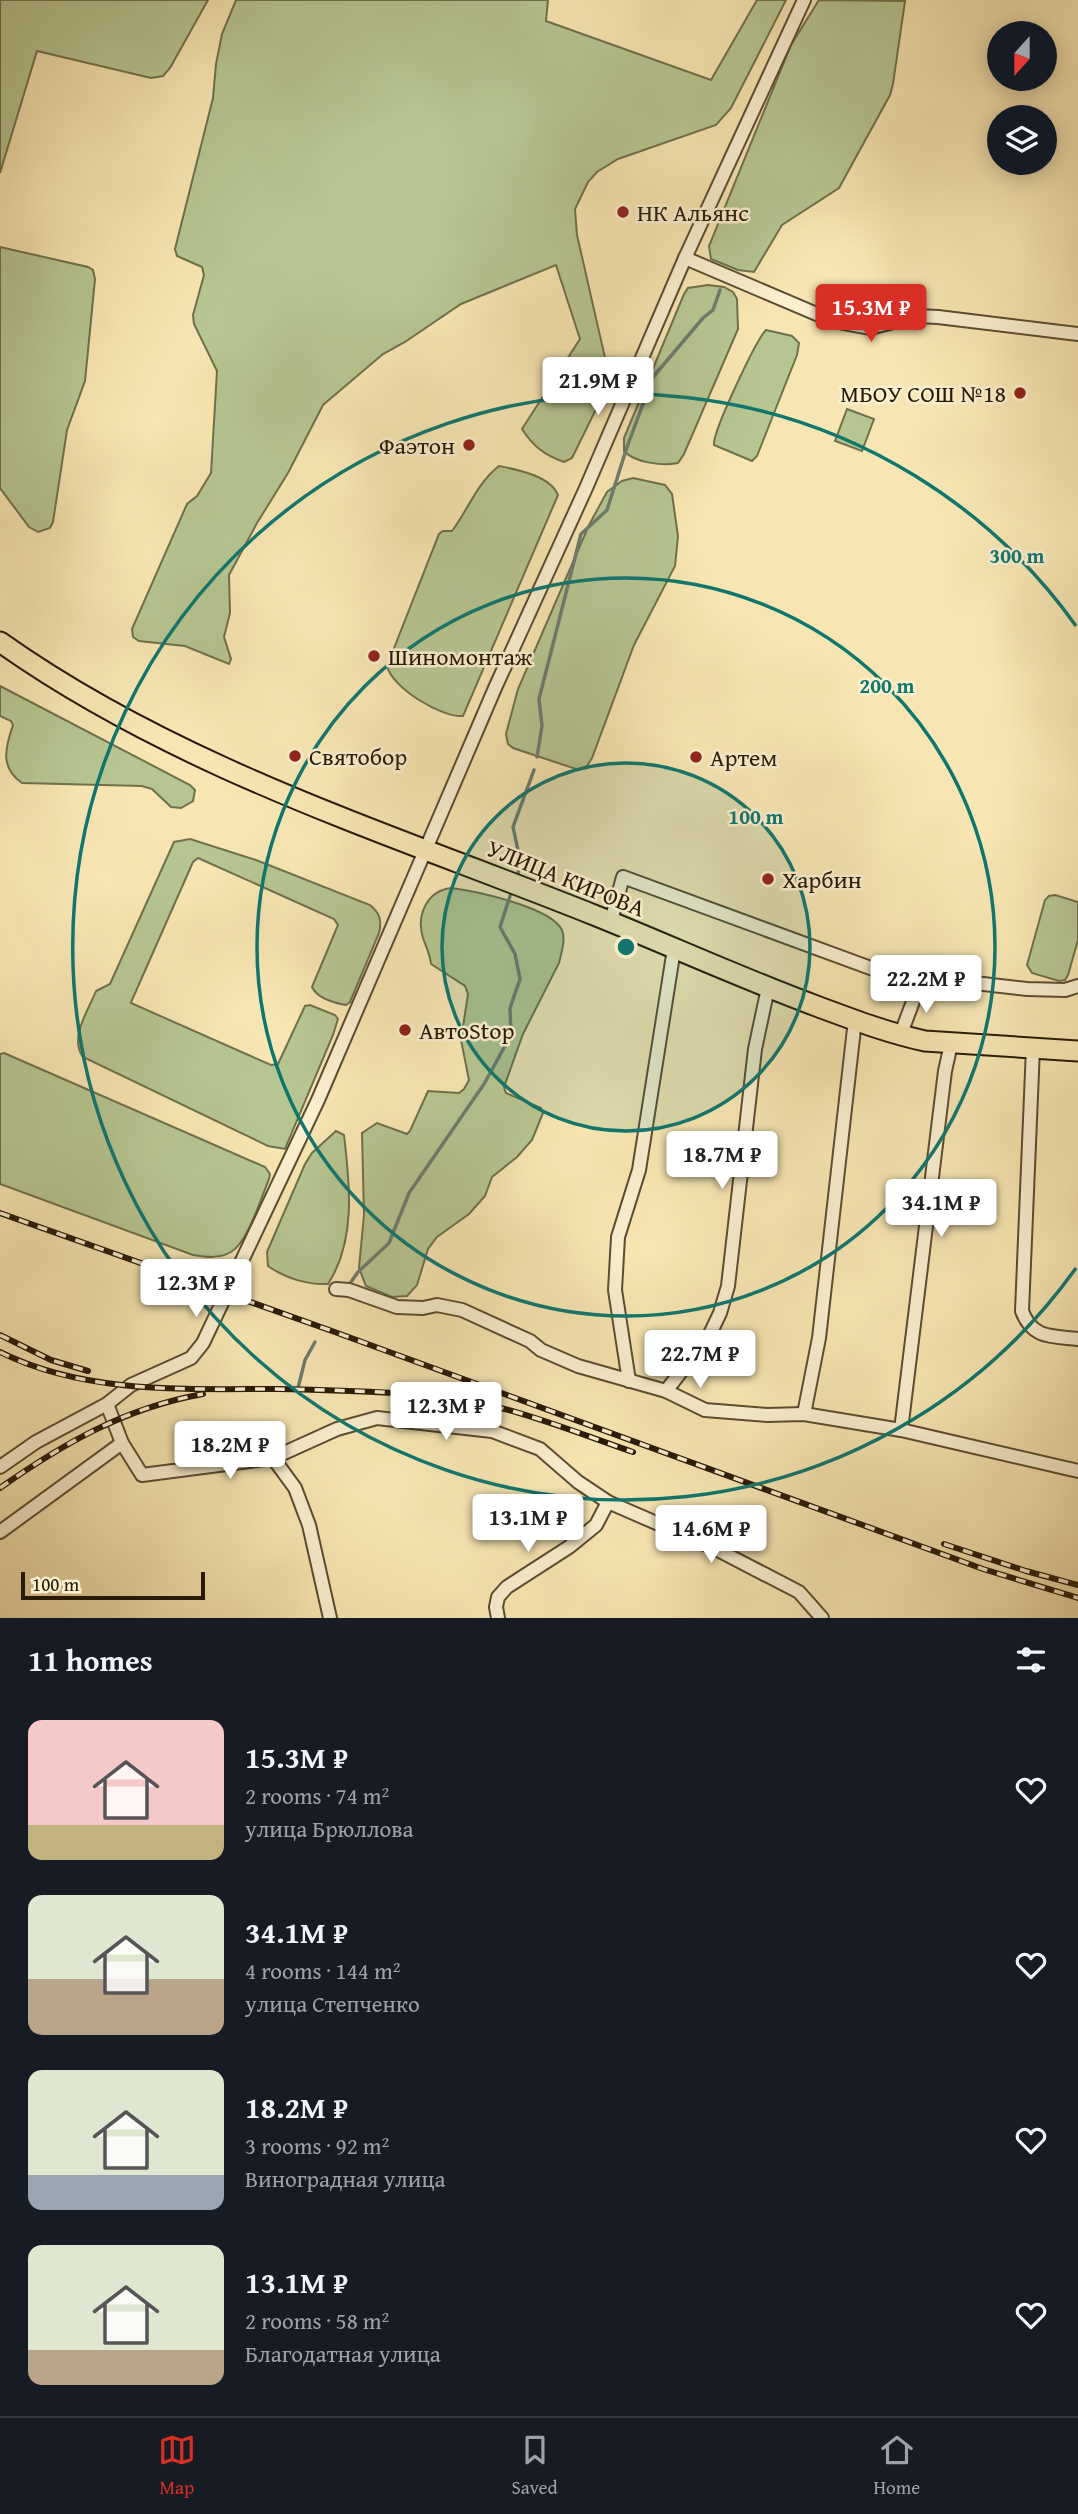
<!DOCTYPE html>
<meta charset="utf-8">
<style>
body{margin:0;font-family:"Gentium Book Plus",serif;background:#242831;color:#f1f3f6;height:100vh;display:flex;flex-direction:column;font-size:26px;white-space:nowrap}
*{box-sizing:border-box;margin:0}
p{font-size:23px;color:#9ea1a6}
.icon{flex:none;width:38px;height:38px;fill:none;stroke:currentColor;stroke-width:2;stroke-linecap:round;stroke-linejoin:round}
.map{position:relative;height:1618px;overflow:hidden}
.drawer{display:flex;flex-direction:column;background:#171b24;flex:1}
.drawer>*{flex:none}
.needle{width:46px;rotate:201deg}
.fabs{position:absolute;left:987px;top:21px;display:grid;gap:14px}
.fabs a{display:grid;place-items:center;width:70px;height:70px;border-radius:50%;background:#171b24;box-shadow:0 4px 18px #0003;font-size:35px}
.scale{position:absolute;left:21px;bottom:18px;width:184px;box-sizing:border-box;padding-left:7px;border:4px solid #271a06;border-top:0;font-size:19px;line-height:24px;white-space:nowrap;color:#271a06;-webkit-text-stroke:5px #faefce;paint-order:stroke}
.price{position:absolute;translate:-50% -60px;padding:0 16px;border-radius:7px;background:#fff;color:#222;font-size:23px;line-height:46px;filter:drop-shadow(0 2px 4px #0008)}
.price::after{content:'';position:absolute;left:50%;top:42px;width:21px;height:16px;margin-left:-10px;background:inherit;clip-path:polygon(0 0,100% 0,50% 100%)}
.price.selected{background:#d93025;color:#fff}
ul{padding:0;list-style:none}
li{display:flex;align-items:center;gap:21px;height:175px;padding:0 28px}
li span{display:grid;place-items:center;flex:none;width:196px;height:140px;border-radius:14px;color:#555}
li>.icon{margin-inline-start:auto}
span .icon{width:84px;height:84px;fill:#fffc;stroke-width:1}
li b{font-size:30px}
h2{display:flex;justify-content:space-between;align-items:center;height:84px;padding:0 28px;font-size:30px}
.tab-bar{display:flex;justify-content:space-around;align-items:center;height:98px;border-top:2px solid #363941;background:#171b24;font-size:19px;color:#9ea1a6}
.tab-bar a{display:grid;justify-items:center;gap:4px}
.tab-bar .selected{color:#d93025}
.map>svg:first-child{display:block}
.green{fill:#b7c691;stroke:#6f704c;stroke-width:2}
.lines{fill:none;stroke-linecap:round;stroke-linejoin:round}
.stream{stroke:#6e7c6e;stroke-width:3.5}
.minor-casing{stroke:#5b4d31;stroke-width:16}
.primary-casing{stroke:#271a06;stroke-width:23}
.minor{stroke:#faefce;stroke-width:12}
.primary{stroke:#f7e6b3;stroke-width:19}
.rail-casing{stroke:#271a06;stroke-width:6}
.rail{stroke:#faefce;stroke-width:3.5;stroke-dasharray:10;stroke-linecap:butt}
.ring{fill:none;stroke:#0f766e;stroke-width:3.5}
.poi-dot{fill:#8f2418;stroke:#faefce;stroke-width:2.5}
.labels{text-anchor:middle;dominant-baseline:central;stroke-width:5;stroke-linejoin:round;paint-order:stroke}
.poi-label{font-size:24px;fill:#271a06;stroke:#faefce;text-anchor:start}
.street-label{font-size:24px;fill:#271a06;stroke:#faefce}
.centre{fill:#0f766e;stroke:#faefce;stroke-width:3.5}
.ring-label{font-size:21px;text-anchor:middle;font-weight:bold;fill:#0f766e;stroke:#faefce;stroke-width:5;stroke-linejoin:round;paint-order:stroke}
</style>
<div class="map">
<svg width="1078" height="1618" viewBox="0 0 1078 1618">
<rect width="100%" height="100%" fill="#f7e6b3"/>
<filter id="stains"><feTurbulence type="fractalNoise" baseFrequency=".00286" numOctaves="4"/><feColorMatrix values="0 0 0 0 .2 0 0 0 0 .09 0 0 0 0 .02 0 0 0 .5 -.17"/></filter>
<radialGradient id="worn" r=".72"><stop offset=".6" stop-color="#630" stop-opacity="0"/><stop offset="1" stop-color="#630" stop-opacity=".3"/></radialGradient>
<g class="green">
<polygon points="0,0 208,0 170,68 163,76 151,78 37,51 0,173"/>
<path d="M236,0H548L546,21L711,80L757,0H786L731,108L716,125L618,159L597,172L588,182L575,209L577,235L606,362V389L572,458L564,462C544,455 533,446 522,429L580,339L556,265L461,304L405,342L383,354L323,405L288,473L257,523L229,575L230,613L224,637L231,659L229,664L185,646L139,641L133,637L132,629L187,504L197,496L211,473L217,371L194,324L193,315L204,275L202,267L177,256L175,249L213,98L216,64L222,34Z"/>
<polygon points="819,0 905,1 893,84 890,95 839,188 782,225 754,272 738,270 711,259 709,246 791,45"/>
<polygon points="0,247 88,267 93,270 95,279 85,381 67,430 53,522 50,528 38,532 29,527 0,488"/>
<path d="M708,285L724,287L733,292L737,299L738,329L684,454L678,463C663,466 635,463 624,451V438L684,294L688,288Z"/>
<path d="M766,330L792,336L799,343L797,355L757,456L752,461L714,445C712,433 756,340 766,330Z"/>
<polygon points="847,409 874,419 862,451 835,441"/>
<path d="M499,466C519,470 550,476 558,495L463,716C442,718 392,688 387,666L439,534L443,531H452C468,510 477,483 499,466Z"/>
<polygon points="633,478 665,485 672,494 678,536 675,566 634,645 592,758 587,766 579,770 513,748 508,744 506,734 518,689 589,525 607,492 622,481"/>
<path d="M0,686L190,785L195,790L193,801L181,808L171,807L152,789L142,786L22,783C0,768 5,748 13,725L11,721L0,716Z"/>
<path d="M190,839L256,860L370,905C380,913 382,921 379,933L350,1002L346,1005C335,1003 317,998 312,987L338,925L334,919L198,858L193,862L132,1000L131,1003L271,1065L278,1064L305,1006L310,1005L335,1015L338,1019L333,1035L285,1149L268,1146L83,1057C69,1038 88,1011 96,991L110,984L174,842Z"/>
<path d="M451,888C475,891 551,907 562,930C566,940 561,954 559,963L523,1034L504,1087L506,1093L541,1108L543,1113L532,1140L517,1157L492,1177L485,1196L469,1214L437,1237L428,1249L417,1285L407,1296L392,1297L366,1286L359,1268L364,1215L362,1133L377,1123L407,1134L410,1131L428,1091L459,1093L464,1089L469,1080L461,1040L468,994L465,986L431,964C430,954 426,947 423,938C416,915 427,891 451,888Z"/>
<polygon points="1055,895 1078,902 1078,940 1068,975 1065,980 1059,981 1032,973 1027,965 1045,900 1049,896"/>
<path d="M4,1053L265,1167L270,1174L269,1179C261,1198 248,1242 231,1252C219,1259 205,1257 193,1255L0,1184V1054Z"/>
<path d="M336,1131L344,1135C350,1185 356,1241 328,1284C307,1285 285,1278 268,1266L267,1252L305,1164L312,1153Z"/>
</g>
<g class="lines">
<g class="stream">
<polyline points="537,757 542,726 539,699 581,534 607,510 627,447 653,377 703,318 713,310 720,290"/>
<polyline points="517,876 521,864 513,827 534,770"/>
<polyline points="351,1282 358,1272 389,1243 409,1193 484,1084 511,1035 510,1008 520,979 515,954 500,927 512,890"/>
<polyline points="298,1388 305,1360 315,1342"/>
</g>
<defs>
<g id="minor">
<polyline points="685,258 833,321 870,328 917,316 938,317 1078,334"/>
<polyline points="611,921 623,877 895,977 934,986 966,982 1027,989 1065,990 1078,986"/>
<polyline points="900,1036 920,983"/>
<path d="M1033,1048L1022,1311C1032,1339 1052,1336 1078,1339"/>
<polyline points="336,1289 349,1290 397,1307 423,1308 437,1305 462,1310 530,1341 541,1350 578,1366 666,1391 705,1410 767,1415 804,1414 901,1430 1078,1471"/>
<polyline points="629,1381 615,1290 618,1237 639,1170 674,949"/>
<polyline points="666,1391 710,1334 720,1313 728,1286 755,1049 768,988"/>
<polyline points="107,1404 122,1443 142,1475 273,1458 295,1488 309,1525 330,1618"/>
<polyline points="804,1414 819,1338 855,1020"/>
<polyline points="901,1430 945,1071 951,1044"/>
<polyline points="273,1458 337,1429 377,1418 492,1431 540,1449 578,1482 608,1502 714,1548 799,1592 822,1618"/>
<polyline points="0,1467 36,1442 107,1404 131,1385 191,1358 203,1343 318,1100 495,688 586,488 685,258 804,0"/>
<polyline points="0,1532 122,1443"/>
<polyline points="498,1618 496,1607 498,1597 507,1587 569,1547 596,1525 608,1502"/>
</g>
<path id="primary" d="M0,642C179,769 392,834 594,915C669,945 743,979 819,1007C854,1020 888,1033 925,1041L1078,1051"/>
</defs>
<use href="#minor" class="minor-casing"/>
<use href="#primary" class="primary-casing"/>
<use href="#minor" class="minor"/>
<use href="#primary" class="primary"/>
<defs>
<g id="rail">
<polyline points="0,1213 332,1331 983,1569 1078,1598"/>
<polyline points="0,1335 51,1360 88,1371"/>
<path d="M0,1352C84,1394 184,1389 276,1389C328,1390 382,1391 435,1396C503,1402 569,1430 633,1452"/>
<path d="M0,1488C64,1443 125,1408 203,1394"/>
<polyline points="944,1544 1026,1571 1078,1585"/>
</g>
</defs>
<use href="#rail" class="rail-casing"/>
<use href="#rail" class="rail"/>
</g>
<circle cx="626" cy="947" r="184" fill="#0f766e" fill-opacity=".12"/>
<g class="ring">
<circle cx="626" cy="947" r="184"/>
<circle cx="626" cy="947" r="369"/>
<path d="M1076 1268A553 553 0 1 1 1076 626"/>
</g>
<g class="poi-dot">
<circle cx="623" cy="212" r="7"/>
<circle cx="1020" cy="393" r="7"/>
<circle cx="469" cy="445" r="7"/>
<circle cx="374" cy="656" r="7"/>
<circle cx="295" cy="756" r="7"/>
<circle cx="696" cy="757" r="7"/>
<circle cx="768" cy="879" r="7"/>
<circle cx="405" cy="1030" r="7"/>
</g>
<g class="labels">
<g class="poi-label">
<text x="637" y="212">НК Альянс</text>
<text x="1006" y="393" text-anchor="end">МБОУ СОШ №18</text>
<text x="455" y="445" text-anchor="end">Фаэтон</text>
<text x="388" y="656">Шиномонтаж</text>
<text x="309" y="756">Святобор</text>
<text x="710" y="757">Артем</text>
<text x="782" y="879">Харбин</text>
<text x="419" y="1030">АвтоStop</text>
</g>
<g class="street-label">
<text transform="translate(566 878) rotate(22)">УЛИЦА КИРОВА</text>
</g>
</g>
<circle cx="626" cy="947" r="10" class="centre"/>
<g class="ring-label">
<text x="1017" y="563">300 m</text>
<text x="887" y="693">200 m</text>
<text x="756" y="824">100 m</text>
</g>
<rect width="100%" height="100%" filter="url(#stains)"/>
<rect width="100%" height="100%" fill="url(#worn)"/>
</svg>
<div class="fabs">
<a><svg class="needle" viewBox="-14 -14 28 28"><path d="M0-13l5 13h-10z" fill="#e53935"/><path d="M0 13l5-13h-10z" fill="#9ea1a6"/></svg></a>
<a><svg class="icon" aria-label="layers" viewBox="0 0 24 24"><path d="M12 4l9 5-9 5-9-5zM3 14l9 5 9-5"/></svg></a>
</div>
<div class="scale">100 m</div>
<b class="price selected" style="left:871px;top:344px">15.3M ₽</b>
<b class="price" style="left:598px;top:417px">21.9M ₽</b>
<b class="price" style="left:926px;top:1015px">22.2M ₽</b>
<b class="price" style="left:722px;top:1191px">18.7M ₽</b>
<b class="price" style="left:941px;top:1239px">34.1M ₽</b>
<b class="price" style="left:196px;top:1319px">12.3M ₽</b>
<b class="price" style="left:700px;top:1390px">22.7M ₽</b>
<b class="price" style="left:446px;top:1442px">12.3M ₽</b>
<b class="price" style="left:230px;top:1481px">18.2M ₽</b>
<b class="price" style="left:528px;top:1554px">13.1M ₽</b>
<b class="price" style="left:711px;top:1565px">14.6M ₽</b>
</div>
<section class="drawer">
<h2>11 homes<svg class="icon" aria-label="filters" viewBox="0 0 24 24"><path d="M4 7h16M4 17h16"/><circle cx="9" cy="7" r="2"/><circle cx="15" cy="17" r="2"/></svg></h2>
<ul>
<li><span style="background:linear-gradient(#f6c9c9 75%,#c2b280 0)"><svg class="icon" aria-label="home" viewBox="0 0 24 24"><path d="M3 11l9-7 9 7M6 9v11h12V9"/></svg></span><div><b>15.3M ₽</b><p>2 rooms · 74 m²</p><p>улица Брюллова</p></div><svg class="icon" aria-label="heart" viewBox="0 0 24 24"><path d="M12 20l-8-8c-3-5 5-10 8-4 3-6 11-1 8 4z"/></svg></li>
<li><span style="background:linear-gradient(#dfe7d0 60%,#b9a48a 0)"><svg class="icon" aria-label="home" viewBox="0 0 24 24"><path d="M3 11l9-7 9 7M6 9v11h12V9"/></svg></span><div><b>34.1M ₽</b><p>4 rooms · 144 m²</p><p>улица Степченко</p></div><svg class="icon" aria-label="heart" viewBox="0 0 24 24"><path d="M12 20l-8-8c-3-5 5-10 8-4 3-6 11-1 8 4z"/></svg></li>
<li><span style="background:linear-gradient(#dfe7d0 75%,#9aa5b1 0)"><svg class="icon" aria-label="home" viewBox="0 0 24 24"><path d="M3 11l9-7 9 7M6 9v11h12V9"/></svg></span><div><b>18.2M ₽</b><p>3 rooms · 92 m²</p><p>Виноградная улица</p></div><svg class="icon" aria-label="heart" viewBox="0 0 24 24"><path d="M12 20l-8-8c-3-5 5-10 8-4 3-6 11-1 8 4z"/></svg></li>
<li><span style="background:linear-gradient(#dfe7d0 75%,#b9a48a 0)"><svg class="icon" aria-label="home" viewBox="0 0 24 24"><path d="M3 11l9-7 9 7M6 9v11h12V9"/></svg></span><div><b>13.1M ₽</b><p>2 rooms · 58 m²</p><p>Благодатная улица</p></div><svg class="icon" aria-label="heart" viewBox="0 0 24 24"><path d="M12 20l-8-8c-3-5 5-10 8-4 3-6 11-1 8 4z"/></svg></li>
</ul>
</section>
<nav class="tab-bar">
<a class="selected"><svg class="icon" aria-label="map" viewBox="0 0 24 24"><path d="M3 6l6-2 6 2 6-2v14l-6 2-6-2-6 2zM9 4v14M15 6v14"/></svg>Map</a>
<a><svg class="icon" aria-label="saved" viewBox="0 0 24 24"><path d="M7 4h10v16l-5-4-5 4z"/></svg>Saved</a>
<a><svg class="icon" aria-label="home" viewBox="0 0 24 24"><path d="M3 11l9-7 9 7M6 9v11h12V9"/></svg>Home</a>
</nav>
